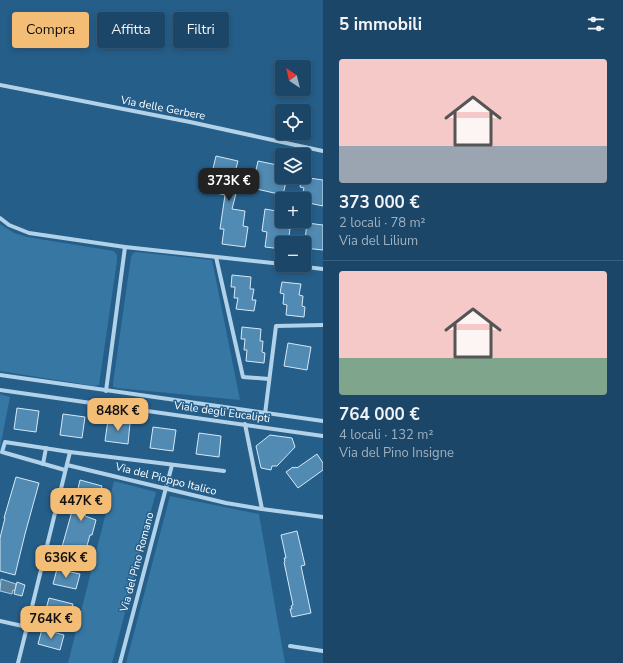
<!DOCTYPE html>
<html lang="it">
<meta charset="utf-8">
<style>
body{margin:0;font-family:"Nunito Sans",sans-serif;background:#295070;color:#f1f3f6;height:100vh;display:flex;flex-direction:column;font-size:15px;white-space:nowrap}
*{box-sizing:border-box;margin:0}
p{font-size:13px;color:#a0b1c0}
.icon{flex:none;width:22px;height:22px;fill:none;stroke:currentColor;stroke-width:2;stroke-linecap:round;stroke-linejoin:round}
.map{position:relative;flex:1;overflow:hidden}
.sheet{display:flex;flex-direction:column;background:#1c4667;width:300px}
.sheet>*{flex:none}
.top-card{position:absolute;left:12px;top:12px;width:251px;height:36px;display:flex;gap:8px}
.needle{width:26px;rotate:325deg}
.buttons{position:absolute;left:275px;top:60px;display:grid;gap:8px}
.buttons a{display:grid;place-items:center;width:36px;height:36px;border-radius:4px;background:#1c4667;box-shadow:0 2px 6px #0003,0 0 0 1px #3a5e7b;font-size:20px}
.price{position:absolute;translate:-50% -34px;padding:0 9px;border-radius:8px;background:#f3bd75;color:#111;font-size:13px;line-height:26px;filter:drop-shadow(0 1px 2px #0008)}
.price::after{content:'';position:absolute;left:50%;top:24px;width:12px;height:9px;margin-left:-6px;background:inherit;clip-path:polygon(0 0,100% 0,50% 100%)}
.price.selected{background:#222;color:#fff}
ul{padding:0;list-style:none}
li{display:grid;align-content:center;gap:8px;height:212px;padding:0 16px}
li+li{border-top:1px solid #3a5e7b}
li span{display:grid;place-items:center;height:124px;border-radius:4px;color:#555}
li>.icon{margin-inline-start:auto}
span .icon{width:72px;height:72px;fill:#fffc;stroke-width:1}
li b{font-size:17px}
h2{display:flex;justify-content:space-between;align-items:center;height:48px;padding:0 16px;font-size:17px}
.tag{padding:0 14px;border-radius:4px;background:#1c4667;box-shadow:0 2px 6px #0003,0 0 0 1px #3a5e7b;font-size:14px;line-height:36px}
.tag.selected{background:#f3bd75;color:#111}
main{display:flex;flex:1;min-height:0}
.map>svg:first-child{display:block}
.green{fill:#3677a3}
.water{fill:#5a829e;stroke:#a6cfea}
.building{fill:#518ab2;stroke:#d5e9f7}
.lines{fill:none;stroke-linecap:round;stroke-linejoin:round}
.minor{stroke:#b1d2e9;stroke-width:4}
.labels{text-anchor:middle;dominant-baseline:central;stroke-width:3;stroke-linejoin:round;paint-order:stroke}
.street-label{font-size:11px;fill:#fff;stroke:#255e89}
</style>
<main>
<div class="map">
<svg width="323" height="663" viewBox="0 0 323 663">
<rect width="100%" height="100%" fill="#255e89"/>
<g class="green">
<polygon points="0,224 14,233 27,237 114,251 117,255 117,261 99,385 94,386 0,371"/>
<polygon points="136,252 212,260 240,400 117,388 113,387 113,383 131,257 133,253"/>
<polygon points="0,394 10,397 0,448"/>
<polygon points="114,481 156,492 112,663 68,663"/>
<polygon points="170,496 259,514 285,663 126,663"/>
</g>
<g class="water">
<polygon points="1,579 16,584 15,591 13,590 12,594 0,591"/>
<polygon points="73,606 79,609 75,624 68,622"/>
</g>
<g class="building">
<polygon points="216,156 238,161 234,176 240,178 232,209 245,211 243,226 248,227 245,247 222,244 224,229 220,229 225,195 212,192 216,178 211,177"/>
<polygon points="258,161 282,166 282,177 287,177 283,195 252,188"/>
<polygon points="302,177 323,180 323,206 304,202 304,199 301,199 304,188 300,187"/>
<polygon points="265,209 282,212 282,221 287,221 285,228 290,229 288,243 282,243 282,249 265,247 267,232 262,231"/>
<polygon points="307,223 323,225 323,250 304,248"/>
<polygon points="232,275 251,277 250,289 254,289 252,300 256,300 254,311 236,309 238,298 234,298 235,287 231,287"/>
<polygon points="282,282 301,284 299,295 303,296 302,306 305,307 304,317 286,315 287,305 283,304 284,294 280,293"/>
<polygon points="242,327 261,329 260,341 263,341 262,352 265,353 264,363 246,361 247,350 244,350 245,339 241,339"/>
<polygon points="288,343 311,347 307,370 284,366"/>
<polygon points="17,408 39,411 36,432 14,429"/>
<polygon points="63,414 85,417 82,438 60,435"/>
<polygon points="108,420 130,423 128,444 105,441"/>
<polygon points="153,427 176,430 173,451 150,448"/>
<polygon points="199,433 221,436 219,457 196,454"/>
<polygon points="270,435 292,438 295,447 277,466 272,466 271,470 261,468 256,446"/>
<polygon points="317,454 323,463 323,470 298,488 286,472 293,467 294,468 296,467 297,468"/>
<polygon points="16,477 39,483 25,534 15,575 0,571 0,538 5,518 4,518"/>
<polygon points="80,480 102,486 98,503 89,500 85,516 96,520 92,535 90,535 83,560 60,554 76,497"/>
<polygon points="297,531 305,565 301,566 311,613 292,617 290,609 292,609 291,606 293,605 284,562 285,561 284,558 286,558 281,535"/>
<polygon points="57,569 80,574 76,589 53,584"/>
<polygon points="17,582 25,585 22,596 14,594"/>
<polygon points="49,598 73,604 70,616 60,613 59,616 45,613"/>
<polygon points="42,629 64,635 60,650 38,644"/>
</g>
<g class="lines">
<g class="minor">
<polyline points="0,85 190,122 323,151"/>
<polyline points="0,218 9,225 29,233 125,247 282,264"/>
<polyline points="216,257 243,377 269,379"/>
<polyline points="289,265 323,269"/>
<polyline points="0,375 323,421"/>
<polyline points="0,390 323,436"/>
<polyline points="106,391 125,247"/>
<polyline points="265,414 276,326 323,325"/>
<polyline points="245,424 262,509 323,517"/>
<polyline points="43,464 46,448"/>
<polyline points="67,465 226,503 262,509"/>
<polyline points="65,470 2,452 5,442 70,452 224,471"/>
<polyline points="0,621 27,627"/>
<polyline points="290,646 323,651"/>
<polyline points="18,663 27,627 70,452"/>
<polyline points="120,663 172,465"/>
</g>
</g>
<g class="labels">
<g class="street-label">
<text transform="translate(163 108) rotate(11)">Via delle Gerbere</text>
<text transform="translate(222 412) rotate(8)">Viale degli Eucalipti</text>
<text transform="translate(166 479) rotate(14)">Via del Pioppo Italico</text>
<text transform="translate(137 562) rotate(-75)">Via del Pino Romano</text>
</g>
</g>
</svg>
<div class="buttons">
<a><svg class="needle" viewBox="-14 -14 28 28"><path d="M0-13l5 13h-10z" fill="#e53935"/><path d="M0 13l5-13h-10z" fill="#a0b1c0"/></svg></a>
<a><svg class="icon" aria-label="locate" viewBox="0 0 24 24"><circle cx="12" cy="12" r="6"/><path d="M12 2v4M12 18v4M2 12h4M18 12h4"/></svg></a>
<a><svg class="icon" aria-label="layers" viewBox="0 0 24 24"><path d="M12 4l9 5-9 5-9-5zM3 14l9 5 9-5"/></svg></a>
<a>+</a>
<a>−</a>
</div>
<b class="price selected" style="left:229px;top:202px">373K €</b>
<b class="price" style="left:118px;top:432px">848K €</b>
<b class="price" style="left:81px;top:522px">447K €</b>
<b class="price" style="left:66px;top:579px">636K €</b>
<b class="price" style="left:51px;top:640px">764K €</b>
<div class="top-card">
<a class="tag selected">Compra</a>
<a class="tag">Affitta</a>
<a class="tag">Filtri</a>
</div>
</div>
<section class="sheet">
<h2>5 immobili<svg class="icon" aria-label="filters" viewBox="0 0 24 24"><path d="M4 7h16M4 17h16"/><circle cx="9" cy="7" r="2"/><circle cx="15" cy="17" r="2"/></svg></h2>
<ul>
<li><span style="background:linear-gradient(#f6c9c9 70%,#9aa5b1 0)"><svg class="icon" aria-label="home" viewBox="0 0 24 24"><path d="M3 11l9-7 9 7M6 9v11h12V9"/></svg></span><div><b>373 000 €</b><p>2 locali · 78 m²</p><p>Via del Lilium</p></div></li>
<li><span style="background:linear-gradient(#f6c9c9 70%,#7fa58c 0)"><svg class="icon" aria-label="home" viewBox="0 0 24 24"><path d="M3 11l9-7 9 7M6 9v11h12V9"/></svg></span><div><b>764 000 €</b><p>4 locali · 132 m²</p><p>Via del Pino Insigne</p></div></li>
</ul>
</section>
</main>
